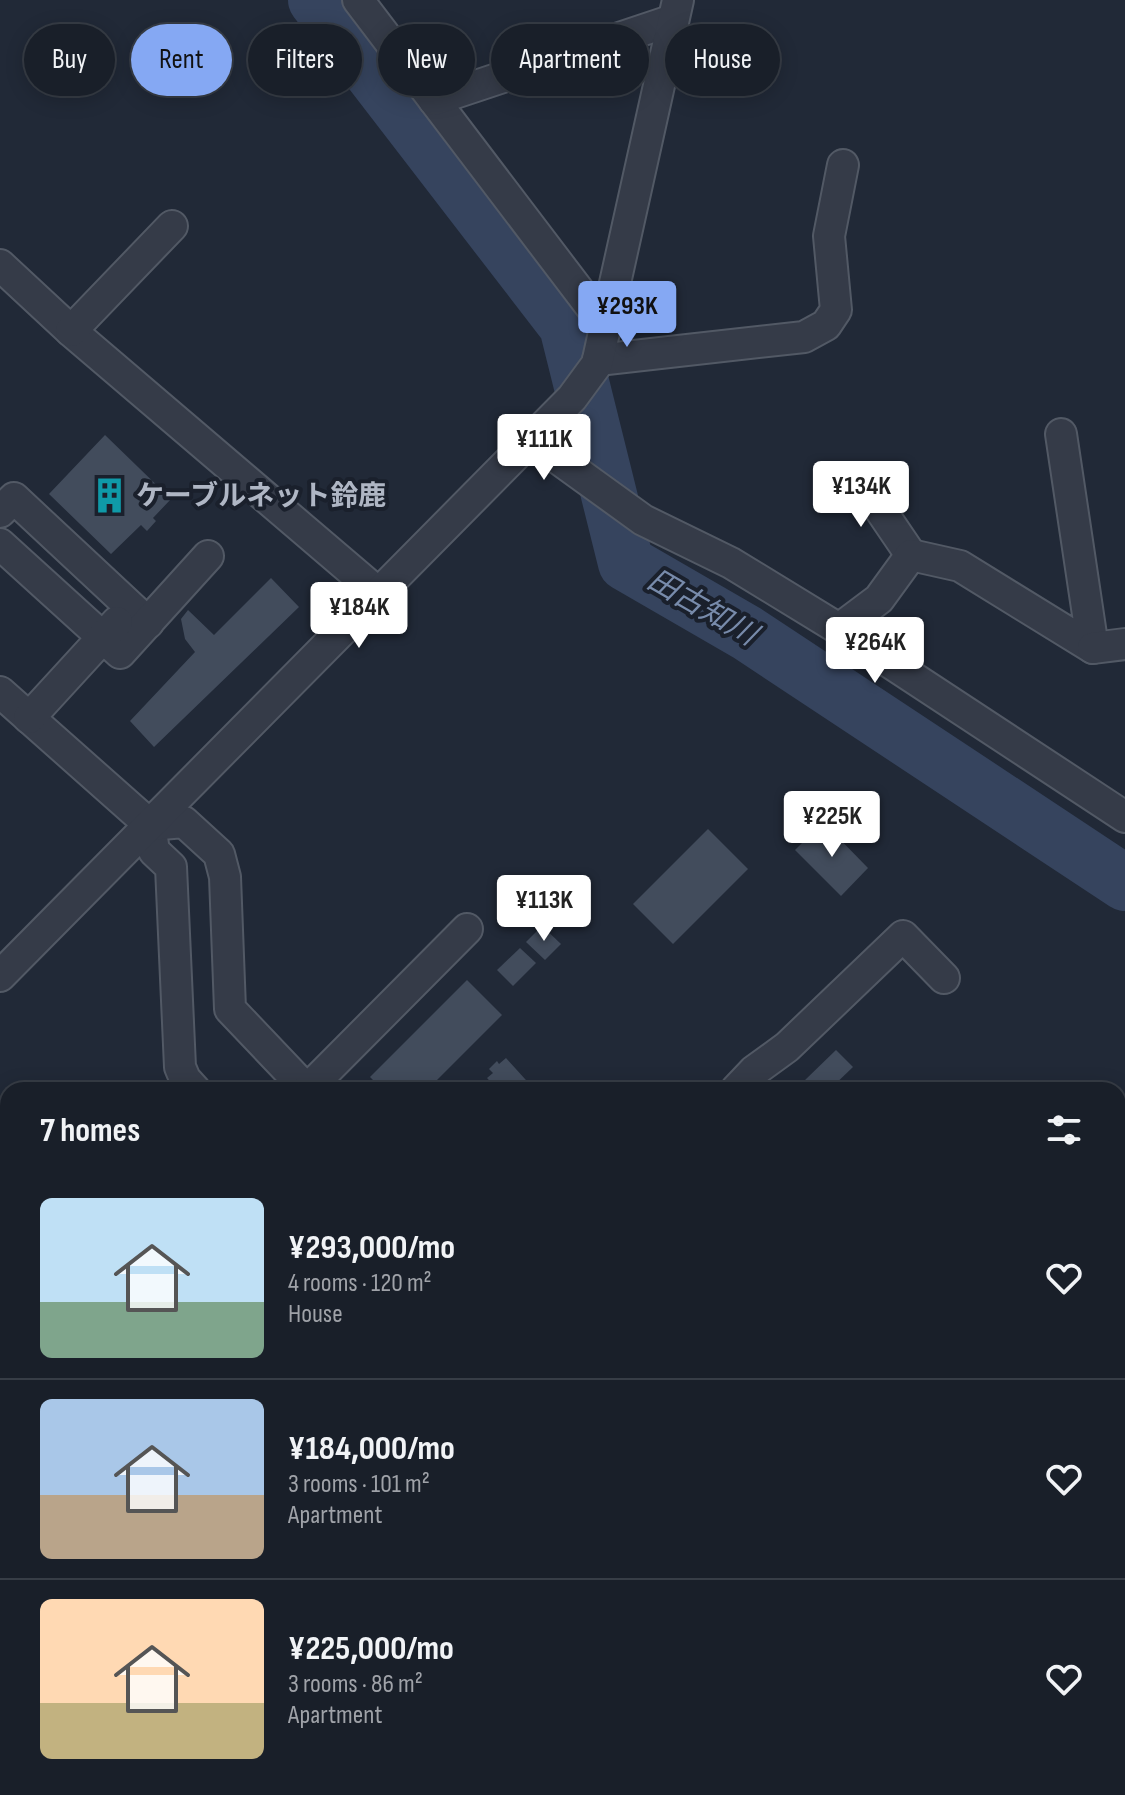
<!DOCTYPE html>
<meta charset="utf-8">
<style>
body{margin:0;font-family:"Sofia Sans Condensed","Noto Sans JP",sans-serif;background:#262c35;color:#f1f3f6;height:100vh;display:flex;flex-direction:column;font-size:30px;white-space:nowrap}
*{box-sizing:border-box;margin:0}
p{font-size:26px;color:#9fa2a8}
.icon{flex:none;width:44px;height:44px;fill:none;stroke:currentColor;stroke-width:2;stroke-linecap:round;stroke-linejoin:round}
.map{position:relative;flex:1;overflow:hidden}
.side{position:absolute;left:0px;top:1082px;width:1126px;height:714px;display:flex;flex-direction:column;background:#191f29;border-radius:24px 24px 0 0;box-shadow:0 4px 20px #0003,0 0 0 2px #373d46}
.side>*{flex:none}
.banner{position:absolute;left:24px;top:24px;width:1078px;height:72px;display:flex;gap:16px}
.price{position:absolute;translate:-50% -68px;padding:0 18px;border-radius:8px;background:#fff;color:#222;font-size:26px;line-height:52px;filter:drop-shadow(0 2px 4px #0008)}
.price::after{content:'';position:absolute;left:50%;top:48px;width:24px;height:18px;margin-left:-12px;background:inherit;clip-path:polygon(0 0,100% 0,50% 100%)}
.price.current{background:#85a8f3;color:#111}
ul{padding:0;list-style:none}
li{display:flex;align-items:center;gap:24px;height:200px;padding:0 40px}
li+li{border-top:2px solid #373d46}
li span{display:grid;place-items:center;flex:none;width:224px;height:160px;border-radius:12px;color:#555}
li>.icon{margin-inline-start:auto}
span .icon{width:96px;height:96px;fill:#fffc;stroke-width:1}
li b{font-size:34px}
h2{display:flex;justify-content:space-between;align-items:center;height:96px;padding:0 40px;font-size:34px}
.tag{padding:0 28px;border-radius:36px;background:#191f29;box-shadow:0 4px 20px #0003,0 0 0 2px #373d46;font-size:28px;line-height:72px}
.tag.current{background:#85a8f3;color:#111}
.map>svg:first-child{display:block}
.lines{fill:none;stroke-linecap:round;stroke-linejoin:round}
.river{stroke:#36445e;stroke-width:56}
.building{fill:#424c5c}
.minor-casing{stroke:#525965;stroke-width:34}
.minor{stroke:#353b48;stroke-width:30}
.labels{text-anchor:middle;dominant-baseline:central;stroke-width:8;stroke-linejoin:round;paint-order:stroke}
.poi-label{font-size:28px;font-weight:bold;fill:#afb6c4;stroke:#1a202c;text-anchor:start}
.water-label{font-size:30px;font-style:italic;fill:#788bab;stroke:#1a202c}
</style>
<div class="map">
<svg width="1125" height="1795" viewBox="0 0 1125 1795">
<rect width="100%" height="100%" fill="#212937"/>
<g class="lines">
<polyline class="river" points="316,0 567,326 626,563 747,633 1125,883"/>
</g>
<g class="building">
<polygon points="105,435 171,499 153,518 156,521 147,531 141,525 111,554 49,494"/>
<polygon points="271,578 299,607 154,747 130,721 195,652 185,639 181,619 188,610 214,635"/>
<polygon points="823,822 868,868 841,896 795,850"/>
<polygon points="708,829 748,869 673,944 633,904"/>
<polygon points="542,926 561,944 545,960 526,942"/>
<polygon points="520,948 536,963 513,986 497,970"/>
<polygon points="467,980 502,1015 427,1090 383,1090 370,1077"/>
<polygon points="836,1050 853,1067 829,1090 813,1090 804,1081"/>
<polygon points="506,1058 535,1090 498,1090 487,1078 493,1073 489,1069 497,1061 499,1064"/>
<polygon points="341,1788 1099,1788 1107,1795 334,1795"/>
</g>
<g class="lines">
<defs>
<g id="minor">
<polyline points="358,0 604,324"/>
<polyline points="434,100 673,20"/>
<polyline points="0,265 71,331 378,593"/>
<polyline points="71,331 172,226"/>
<polyline points="598,360 804,337 826,325 836,310 829,236 843,165"/>
<polyline points="531,439 643,520 731,563 839,629 1125,817"/>
<polyline points="832,478 875,502 911,555"/>
<polyline points="0,512 14,498 148,623"/>
<polyline points="0,544 120,653 208,556"/>
<polyline points="839,629 879,599 911,555 960,566 1093,648 1061,434"/>
<polyline points="1093,648 1125,644"/>
<polyline points="0,692 150,825 154,851 171,867 180,1067 185,1079 195,1090"/>
<polyline points="29,718 117,622"/>
<polyline points="150,825 184,822 219,854 225,877 230,1009 307,1090"/>
<polyline points="0,976 572,398 597,364 678,0"/>
<polyline points="307,1090 467,929"/>
<polyline points="736,1090 754,1071 787,1047 903,936 944,978"/>
<polyline points="45,1795 52,1788"/>
</g>
</defs>
<use href="#minor" class="minor-casing"/>
<use href="#minor" class="minor"/>
</g>
<defs>
<symbol id="building-bare" viewBox="-9 -9 18 18"><path d="M-4-6H4V6H1V3H-1V6H-4ZM-2.5-4.3h1.7v1.8h-1.7ZM.8-4.3h1.7v1.8H.8ZM-2.5-1h1.7V.8h-1.7ZM.8-1h1.7V.8H.8Z" fill="#0f9aa8" stroke="#1a202c" stroke-width="2.5" paint-order="stroke"/></symbol>
</defs>
<g fill-rule="evenodd">
<use href="#building-bare" x="84" y="470" width="51" height="51"/>
</g>
<g class="labels">
<g class="poi-label">
<text x="136" y="496">ケーブルネット鈴鹿</text>
</g>
<g class="water-label">
<text transform="translate(702 608) rotate(30)">田古知川</text>
</g>
</g>
</svg>
<b class="price current" style="left:627px;top:349px">¥293K</b>
<b class="price" style="left:544px;top:482px">¥111K</b>
<b class="price" style="left:861px;top:529px">¥134K</b>
<b class="price" style="left:359px;top:650px">¥184K</b>
<b class="price" style="left:875px;top:685px">¥264K</b>
<b class="price" style="left:832px;top:859px">¥225K</b>
<b class="price" style="left:544px;top:943px">¥113K</b>
<div class="banner">
<a class="tag">Buy</a>
<a class="tag current">Rent</a>
<a class="tag">Filters</a>
<a class="tag">New</a>
<a class="tag">Apartment</a>
<a class="tag">House</a>
</div>
<section class="side">
<h2>7 homes<svg class="icon" aria-label="filters" viewBox="0 0 24 24"><path d="M4 7h16M4 17h16"/><circle cx="9" cy="7" r="2"/><circle cx="15" cy="17" r="2"/></svg></h2>
<ul>
<li><span style="background:linear-gradient(#bfe0f5 65%,#7fa58c 0)"><svg class="icon" aria-label="home" viewBox="0 0 24 24"><path d="M3 11l9-7 9 7M6 9v11h12V9"/></svg></span><div><b>¥293,000/mo</b><p>4 rooms · 120 m²</p><p>House</p></div><svg class="icon" aria-label="heart" viewBox="0 0 24 24"><path d="M12 20l-8-8c-3-5 5-10 8-4 3-6 11-1 8 4z"/></svg></li>
<li><span style="background:linear-gradient(#a9c7e8 60%,#b9a48a 0)"><svg class="icon" aria-label="home" viewBox="0 0 24 24"><path d="M3 11l9-7 9 7M6 9v11h12V9"/></svg></span><div><b>¥184,000/mo</b><p>3 rooms · 101 m²</p><p>Apartment</p></div><svg class="icon" aria-label="heart" viewBox="0 0 24 24"><path d="M12 20l-8-8c-3-5 5-10 8-4 3-6 11-1 8 4z"/></svg></li>
<li><span style="background:linear-gradient(#ffd9b3 65%,#c2b280 0)"><svg class="icon" aria-label="home" viewBox="0 0 24 24"><path d="M3 11l9-7 9 7M6 9v11h12V9"/></svg></span><div><b>¥225,000/mo</b><p>3 rooms · 86 m²</p><p>Apartment</p></div><svg class="icon" aria-label="heart" viewBox="0 0 24 24"><path d="M12 20l-8-8c-3-5 5-10 8-4 3-6 11-1 8 4z"/></svg></li>
</ul>
</section>
</div>
